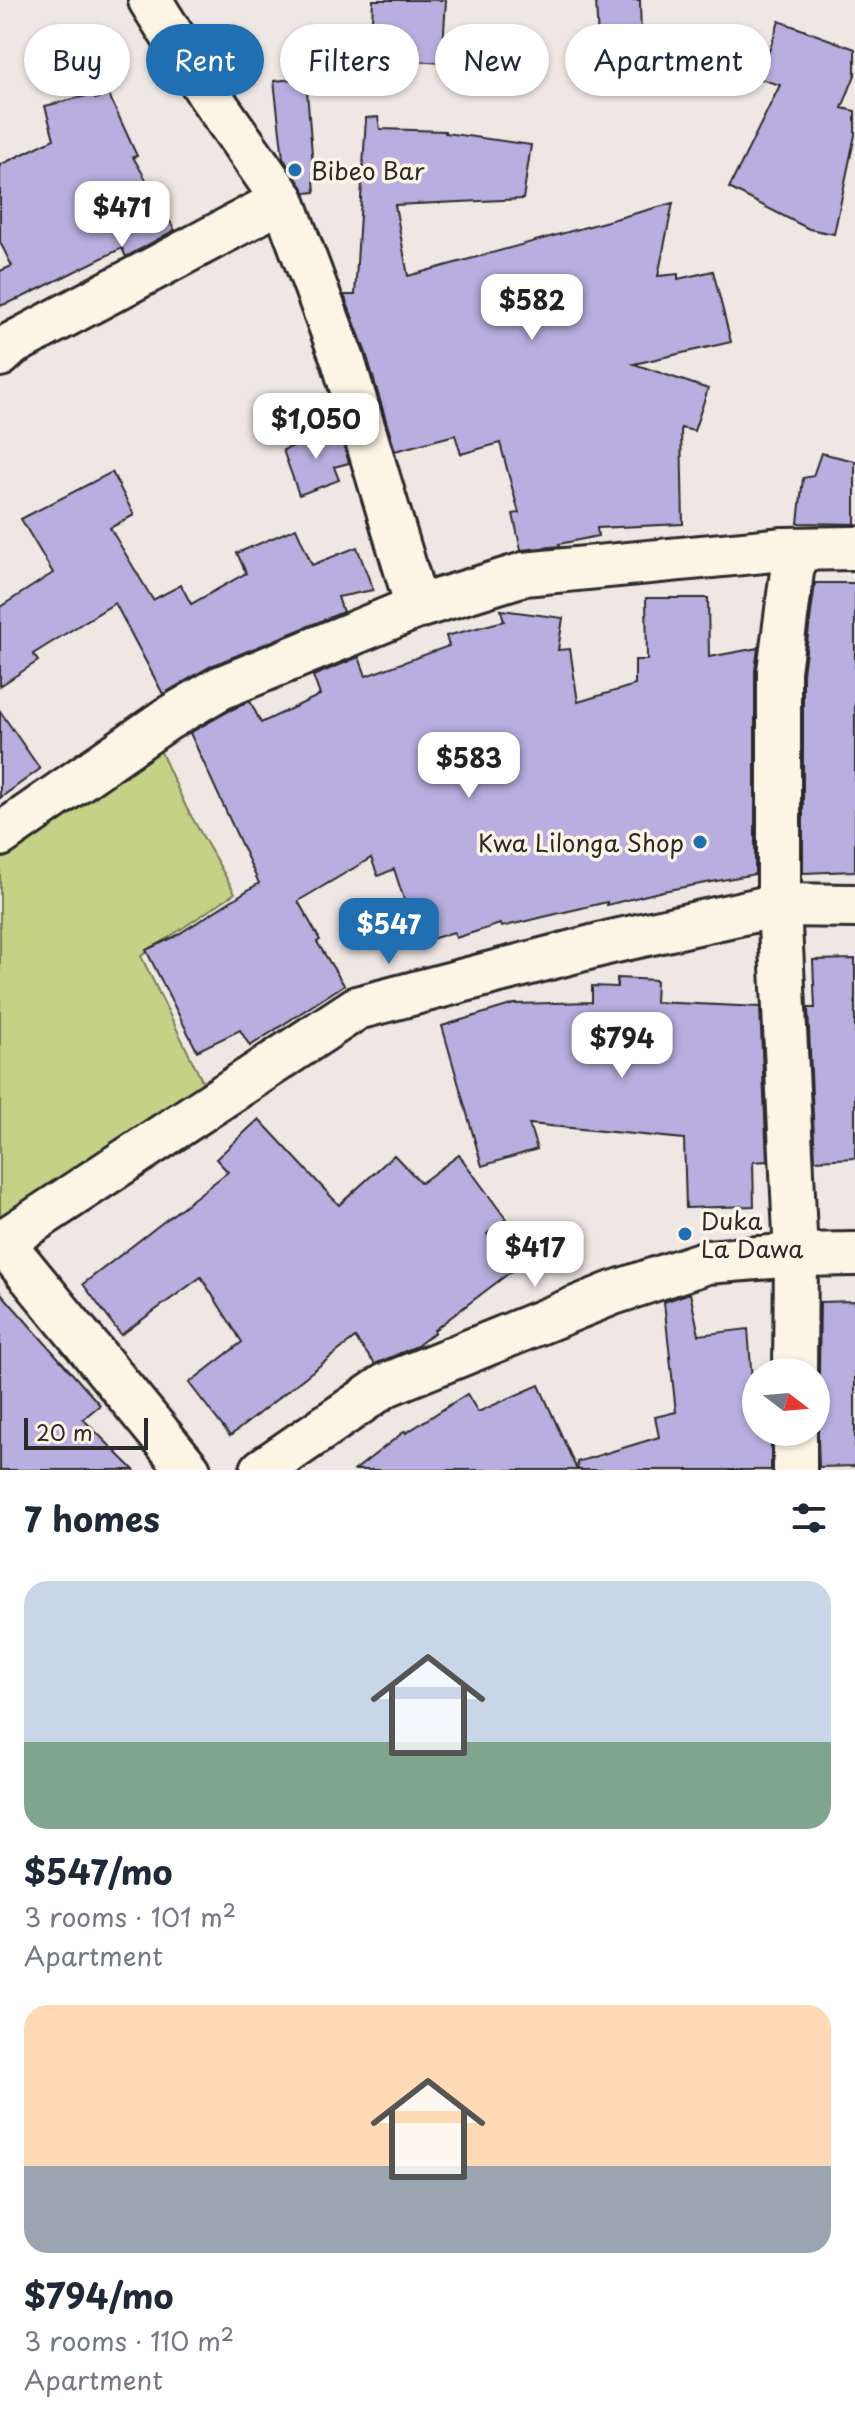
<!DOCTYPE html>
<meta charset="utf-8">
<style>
body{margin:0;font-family:"Playpen Sans",sans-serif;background:#f6f6f7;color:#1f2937;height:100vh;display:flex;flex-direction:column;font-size:30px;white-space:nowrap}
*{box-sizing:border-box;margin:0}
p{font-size:26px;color:#747a83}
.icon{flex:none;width:44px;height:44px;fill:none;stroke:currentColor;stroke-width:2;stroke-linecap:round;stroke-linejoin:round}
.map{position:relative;height:1470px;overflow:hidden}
.details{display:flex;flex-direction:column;background:#fff;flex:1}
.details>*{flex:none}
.banner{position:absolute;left:24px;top:24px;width:808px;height:72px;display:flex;gap:16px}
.needle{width:52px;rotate:106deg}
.tools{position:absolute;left:742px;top:1358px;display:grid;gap:16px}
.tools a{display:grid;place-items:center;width:88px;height:88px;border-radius:50%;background:#fff;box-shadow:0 2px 6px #0004;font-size:40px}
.scale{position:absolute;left:24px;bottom:20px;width:124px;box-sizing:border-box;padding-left:8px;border:4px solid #2b2b2b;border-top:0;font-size:22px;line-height:28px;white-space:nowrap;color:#2b2b2b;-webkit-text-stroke:6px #fcf5e5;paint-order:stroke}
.price{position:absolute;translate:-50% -68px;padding:0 18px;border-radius:16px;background:#fff;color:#222;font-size:26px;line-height:52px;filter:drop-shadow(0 2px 4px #0008)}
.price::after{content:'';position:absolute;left:50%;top:48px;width:24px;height:18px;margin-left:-12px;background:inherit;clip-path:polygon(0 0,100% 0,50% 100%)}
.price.current{background:#1f6fb2;color:#fff}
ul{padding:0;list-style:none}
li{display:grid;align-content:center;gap:16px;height:424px;padding:0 24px}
li span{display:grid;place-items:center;height:248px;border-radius:24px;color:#555}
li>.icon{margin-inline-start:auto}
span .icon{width:144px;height:144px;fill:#fffc;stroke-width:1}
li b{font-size:34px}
h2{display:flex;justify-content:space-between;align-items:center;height:96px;padding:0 24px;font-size:34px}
.chip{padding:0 28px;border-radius:36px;background:#fff;box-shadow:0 2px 6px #0004;font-size:28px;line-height:72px}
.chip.current{background:#1f6fb2;color:#fff}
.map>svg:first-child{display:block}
.green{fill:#c5d285;stroke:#787e58;stroke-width:2}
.building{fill:#b8aedf;stroke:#2b2b2b;stroke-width:2}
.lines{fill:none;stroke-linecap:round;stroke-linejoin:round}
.minor-casing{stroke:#2b2b2b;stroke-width:48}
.minor{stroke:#fcf5e5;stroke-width:42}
.poi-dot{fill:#1f6fb2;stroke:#fcf5e5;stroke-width:3}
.labels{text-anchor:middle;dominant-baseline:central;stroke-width:7;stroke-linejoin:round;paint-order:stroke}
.poi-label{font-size:24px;fill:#2b2b2b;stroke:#fcf5e5;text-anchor:start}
</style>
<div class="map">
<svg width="855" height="1470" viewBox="0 0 855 1470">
<rect width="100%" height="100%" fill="#eee7e4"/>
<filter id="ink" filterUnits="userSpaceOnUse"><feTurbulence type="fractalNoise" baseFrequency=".0125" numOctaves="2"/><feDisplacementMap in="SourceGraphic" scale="16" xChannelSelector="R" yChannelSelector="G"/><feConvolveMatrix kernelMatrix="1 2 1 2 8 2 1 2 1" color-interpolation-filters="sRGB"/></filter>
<g filter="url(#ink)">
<polygon class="green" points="160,750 186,807 235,893 141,956 207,1091 0,1221 0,853 118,775"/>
<g class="building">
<polygon points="373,0 446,0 442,63 370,58"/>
<polygon points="596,0 640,0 641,39 598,41"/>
<polygon points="779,21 855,49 855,75 842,108 855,111 855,135 834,234 809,229 729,188 780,85 760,79"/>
<polygon points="306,78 315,192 306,193 283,158 274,81"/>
<polygon points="94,94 95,99 109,95 137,156 133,157 175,230 126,257 122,248 23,297 0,306 0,271 12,266 0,242 0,165 54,139 45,106"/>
<polygon points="378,117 380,129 445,131 445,133 531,145 523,199 395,205 408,276 673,203 658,276 678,274 678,279 713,271 731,342 634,364 708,389 694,431 681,428 683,524 597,528 598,536 559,544 560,546 521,550 513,514 519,513 500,443 461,454 455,435 395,451 366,353 344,295 355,295 366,118"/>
<polygon points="339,429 349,463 334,467 339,480 299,495 283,450"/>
<polygon points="821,453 855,461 855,524 798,523 803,478 813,476"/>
<polygon points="112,472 134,515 110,528 153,600 181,585 191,604 246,573 237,553 296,528 312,565 357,547 373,590 338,597 343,612 211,666 163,694 115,603 33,654 38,661 0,686 0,607 53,573 21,519"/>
<polygon points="815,583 855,583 855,871 803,873 803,673"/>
<polygon points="646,598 708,598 709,657 758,648 755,671 755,874 663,891 607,905 607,902 501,927 500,924 456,938 454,932 425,941 412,924 394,869 378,876 371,858 298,901 320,940 317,942 344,985 250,1046 240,1030 197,1051 146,950 174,937 259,883 190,733 231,710 250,701 261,723 320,695 313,676 359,657 366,676 449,646 446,636 504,621 501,610 563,618 558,650 570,649 578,702 635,685 635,660 647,660"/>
<polygon points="0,711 40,769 0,798"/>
<polygon points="855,959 855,1158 815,1160 808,1008 815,1008 813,960"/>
<polygon points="617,978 656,980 655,1002 760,1007 767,1161 753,1162 754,1206 686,1208 684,1139 529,1124 537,1149 482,1166 442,1026 514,1004 592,1002 592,986 617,987"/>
<polygon points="259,1119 339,1205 394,1155 421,1183 459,1155 506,1219 487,1234 513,1270 434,1330 435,1332 417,1346 375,1364 355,1338 230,1436 189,1383 242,1342 201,1277 121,1335 83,1284 228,1172 216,1159"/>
<polygon points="0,1292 100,1405 83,1419 134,1470 0,1470"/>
<polygon points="690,1293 699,1335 748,1329 756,1432 771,1432 771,1470 578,1470 577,1462 659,1437 655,1417 676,1412 664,1302"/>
<polygon points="855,1301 855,1466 819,1467 816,1383 819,1372 820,1302"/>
<polygon points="539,1385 577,1470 355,1470 405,1431 406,1433 467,1394 478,1412"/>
</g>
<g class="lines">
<defs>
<g id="minor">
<polyline points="150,0 210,96 283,200 343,360 417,607"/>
<polyline points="0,355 12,344 283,200"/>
<polyline points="784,549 793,564 779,671 779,905 796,1255 795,1372"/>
<polyline points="0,835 167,719 220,688 417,607 524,574 784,549 855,548"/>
<polyline points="0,1239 189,1470"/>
<polyline points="2,1242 357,1008 611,942 779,905 855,906"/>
<polyline points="262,1470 386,1385 613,1293 707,1262 796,1255 855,1254"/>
<polyline points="795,1470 795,1432"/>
</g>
</defs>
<use href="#minor" class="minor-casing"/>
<use href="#minor" class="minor"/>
</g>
</g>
<g class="poi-dot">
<circle cx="295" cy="170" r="8"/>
<circle cx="700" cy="842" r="8"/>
<circle cx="685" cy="1234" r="8"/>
</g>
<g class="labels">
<g class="poi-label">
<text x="311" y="170">Bibeo Bar</text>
<text x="684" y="842" text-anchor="end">Kwa Lilonga Shop</text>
<text x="701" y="1220">Duka<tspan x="701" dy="28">La Dawa</tspan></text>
</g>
</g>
</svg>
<div class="tools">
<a><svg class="needle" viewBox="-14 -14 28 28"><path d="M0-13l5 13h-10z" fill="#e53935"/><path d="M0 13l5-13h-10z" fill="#747a83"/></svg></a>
</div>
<div class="scale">20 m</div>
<b class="price" style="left:122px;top:249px">$471</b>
<b class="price" style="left:532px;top:342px">$582</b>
<b class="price" style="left:316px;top:461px">$1,050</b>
<b class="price" style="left:469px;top:800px">$583</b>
<b class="price current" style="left:389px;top:966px">$547</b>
<b class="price" style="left:622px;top:1080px">$794</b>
<b class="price" style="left:535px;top:1289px">$417</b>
<div class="banner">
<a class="chip">Buy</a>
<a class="chip current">Rent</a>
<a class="chip">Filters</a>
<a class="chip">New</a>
<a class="chip">Apartment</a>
</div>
</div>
<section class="details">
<h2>7 homes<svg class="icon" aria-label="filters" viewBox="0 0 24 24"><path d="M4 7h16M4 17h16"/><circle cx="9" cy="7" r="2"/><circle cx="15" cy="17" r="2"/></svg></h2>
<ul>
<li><span style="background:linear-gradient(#c9d6e8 65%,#7fa58c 0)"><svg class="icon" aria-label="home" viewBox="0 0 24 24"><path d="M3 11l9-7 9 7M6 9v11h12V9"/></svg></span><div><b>$547/mo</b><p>3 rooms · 101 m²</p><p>Apartment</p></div></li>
<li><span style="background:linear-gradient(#ffd9b3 65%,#9aa5b1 0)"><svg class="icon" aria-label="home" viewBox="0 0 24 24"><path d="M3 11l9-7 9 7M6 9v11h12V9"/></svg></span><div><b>$794/mo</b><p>3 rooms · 110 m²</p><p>Apartment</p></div></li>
</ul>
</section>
